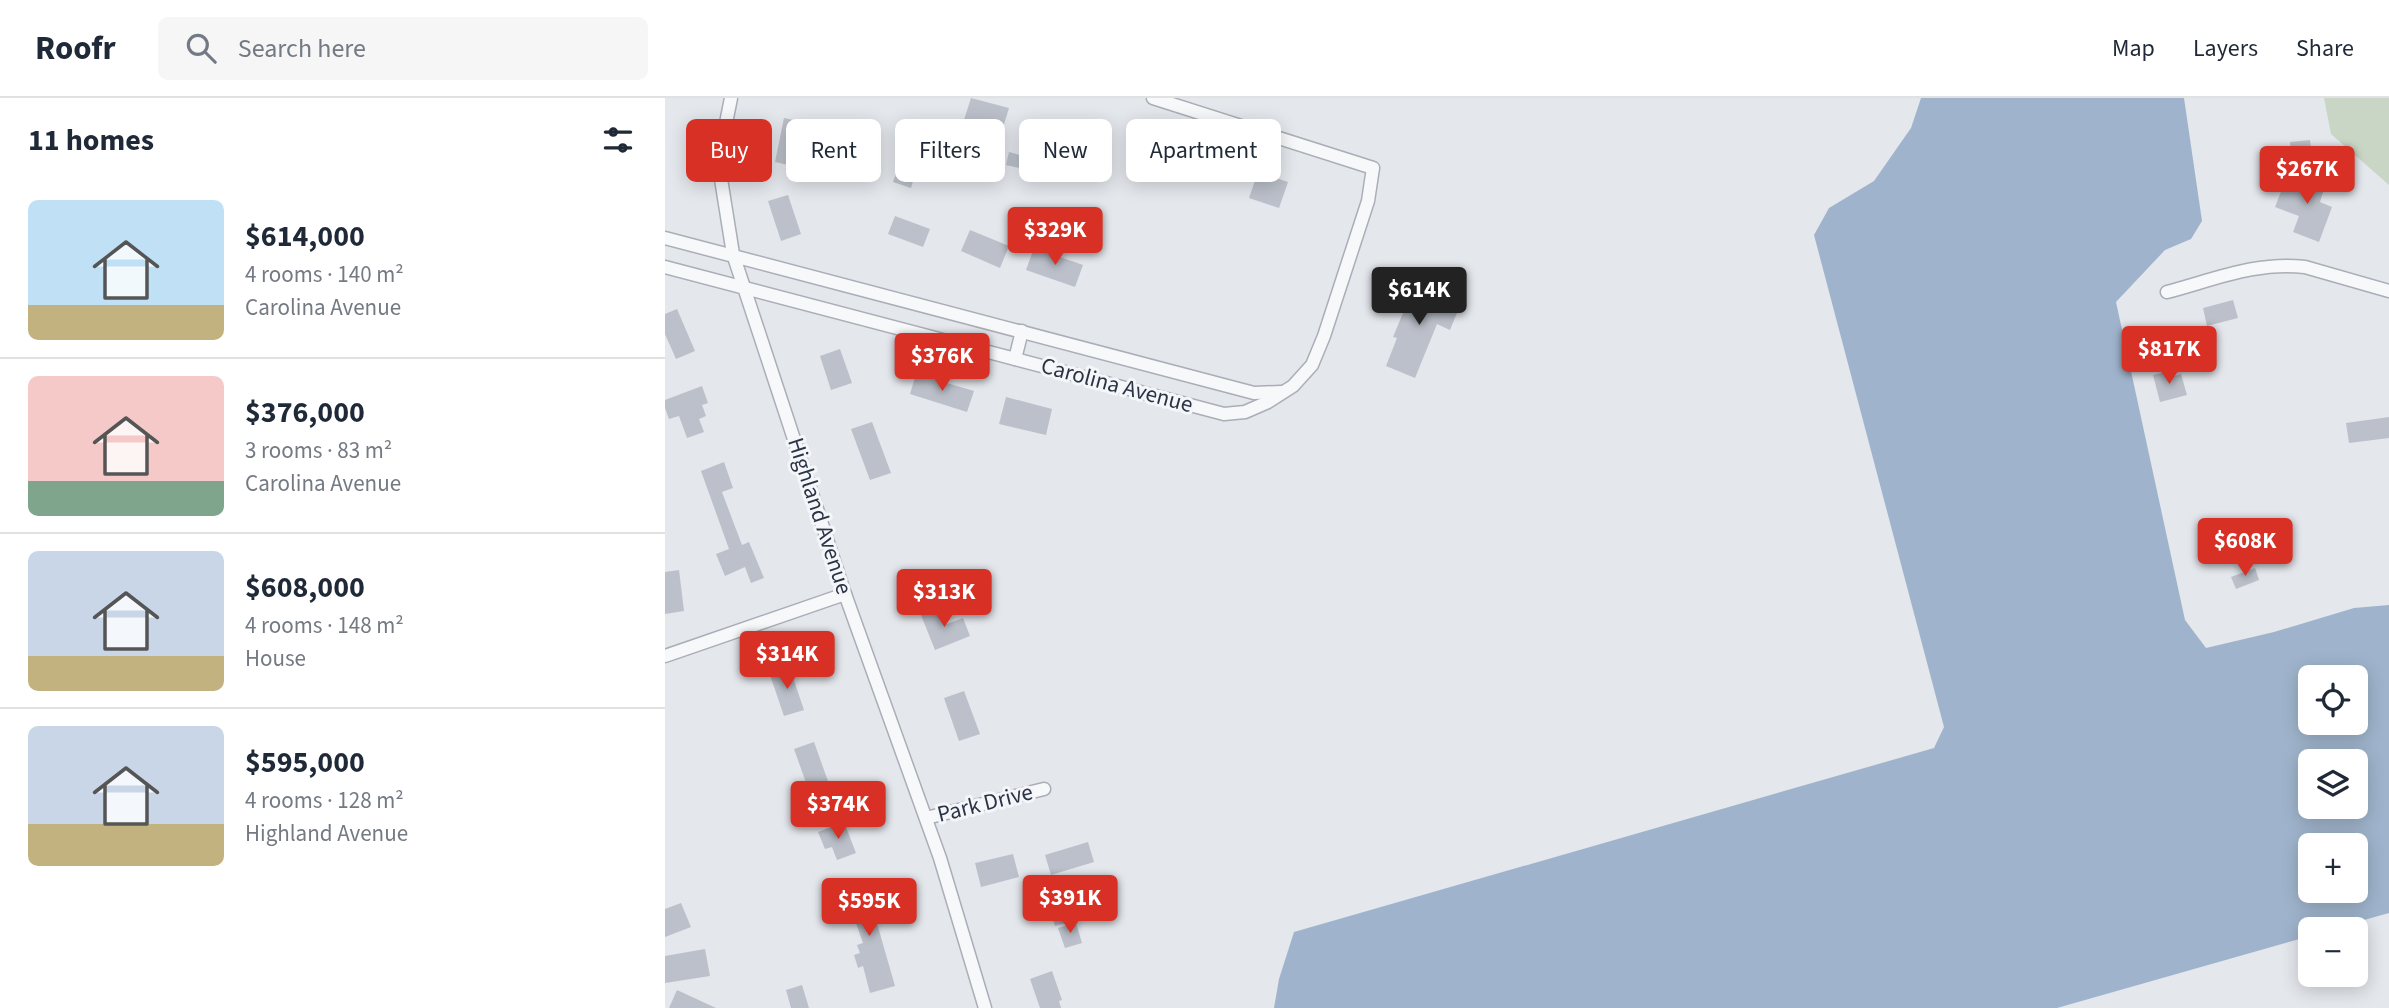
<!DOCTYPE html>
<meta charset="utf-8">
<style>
body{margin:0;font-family:"Source Sans 3",sans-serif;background:#f6f6f7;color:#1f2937;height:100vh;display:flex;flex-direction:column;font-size:26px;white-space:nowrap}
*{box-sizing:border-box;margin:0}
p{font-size:23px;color:#747a83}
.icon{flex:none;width:38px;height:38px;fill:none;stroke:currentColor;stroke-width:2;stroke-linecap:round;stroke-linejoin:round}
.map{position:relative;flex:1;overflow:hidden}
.details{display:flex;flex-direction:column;background:#fff;width:665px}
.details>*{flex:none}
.banner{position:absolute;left:21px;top:21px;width:665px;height:63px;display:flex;gap:14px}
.fabs{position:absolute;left:1633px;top:567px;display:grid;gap:14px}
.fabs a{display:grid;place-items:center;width:70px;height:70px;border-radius:10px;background:#fff;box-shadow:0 4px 18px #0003;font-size:35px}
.price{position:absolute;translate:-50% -60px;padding:0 16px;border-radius:7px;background:#d93025;color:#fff;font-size:23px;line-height:46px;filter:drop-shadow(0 2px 4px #0008)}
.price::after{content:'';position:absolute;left:50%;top:42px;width:21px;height:16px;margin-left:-10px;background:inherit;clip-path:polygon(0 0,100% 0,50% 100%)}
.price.selected{background:#222;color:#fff}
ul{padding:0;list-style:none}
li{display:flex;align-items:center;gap:21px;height:175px;padding:0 28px}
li+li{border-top:2px solid #e0e1e3}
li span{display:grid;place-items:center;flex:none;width:196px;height:140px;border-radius:10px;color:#555}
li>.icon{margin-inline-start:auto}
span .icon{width:84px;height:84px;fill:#fffc;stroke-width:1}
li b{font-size:30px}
h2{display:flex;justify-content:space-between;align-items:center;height:84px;padding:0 28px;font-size:30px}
.pill{padding:0 24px;border-radius:10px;background:#fff;box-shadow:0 4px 18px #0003;font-size:24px;line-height:63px}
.pill.selected{background:#d93025;color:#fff}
header{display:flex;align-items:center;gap:42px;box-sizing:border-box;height:98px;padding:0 35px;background:#fff;border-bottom:2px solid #e0e1e3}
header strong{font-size:33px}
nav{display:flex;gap:38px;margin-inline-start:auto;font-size:24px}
.search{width:490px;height:63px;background:#f6f6f7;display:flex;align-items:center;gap:18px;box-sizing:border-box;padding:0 24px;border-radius:10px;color:#747a83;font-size:26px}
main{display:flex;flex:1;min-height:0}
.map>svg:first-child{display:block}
.green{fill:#c9d6c5}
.water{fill:#9fb4cc;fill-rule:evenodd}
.building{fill:#bbc0ca}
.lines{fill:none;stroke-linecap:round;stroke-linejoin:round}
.street-casing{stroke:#a9aeb7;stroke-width:15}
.street{stroke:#f7f8fa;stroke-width:12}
.labels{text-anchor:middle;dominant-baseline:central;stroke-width:6;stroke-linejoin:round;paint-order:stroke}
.street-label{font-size:23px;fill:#2b3445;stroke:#f4f6f9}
</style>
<header>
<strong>Roofr</strong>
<div class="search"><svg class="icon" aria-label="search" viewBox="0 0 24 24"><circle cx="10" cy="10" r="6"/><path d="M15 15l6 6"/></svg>Search here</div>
<nav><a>Map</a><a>Layers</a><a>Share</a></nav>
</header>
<main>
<section class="details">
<h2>11 homes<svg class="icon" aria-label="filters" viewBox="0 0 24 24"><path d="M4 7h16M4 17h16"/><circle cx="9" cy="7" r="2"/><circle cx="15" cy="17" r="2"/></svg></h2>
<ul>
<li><span style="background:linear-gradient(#bfe0f5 75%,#c2b280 0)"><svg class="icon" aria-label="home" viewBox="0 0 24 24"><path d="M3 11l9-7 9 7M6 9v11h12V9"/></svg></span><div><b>$614,000</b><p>4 rooms · 140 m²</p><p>Carolina Avenue</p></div></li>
<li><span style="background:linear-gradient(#f6c9c9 75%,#7fa58c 0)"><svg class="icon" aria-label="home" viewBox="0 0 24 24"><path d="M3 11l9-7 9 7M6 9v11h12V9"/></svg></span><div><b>$376,000</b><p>3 rooms · 83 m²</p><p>Carolina Avenue</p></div></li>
<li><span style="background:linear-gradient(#c9d6e8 75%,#c2b280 0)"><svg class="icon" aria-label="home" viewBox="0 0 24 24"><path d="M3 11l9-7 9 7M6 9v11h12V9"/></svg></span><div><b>$608,000</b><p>4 rooms · 148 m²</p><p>House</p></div></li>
<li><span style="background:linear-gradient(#c9d6e8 70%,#c2b280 0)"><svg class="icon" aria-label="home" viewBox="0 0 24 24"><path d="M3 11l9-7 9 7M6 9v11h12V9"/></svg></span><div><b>$595,000</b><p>4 rooms · 128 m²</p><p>Highland Avenue</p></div></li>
</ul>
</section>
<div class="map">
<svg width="1724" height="910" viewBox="0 0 1724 910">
<rect width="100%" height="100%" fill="#e4e7ec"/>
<polygon class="green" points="1659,0 1724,0 1724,87 1666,36"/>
<path class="water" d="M1256,0H1519L1537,123L1526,141L1500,152L1451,204L1520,522L1541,550L1609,534L1689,510L1724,507V815L1667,831H1645V838L1392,910H609L614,881L629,834L1269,650L1279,629L1149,137L1164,110L1209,83L1246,30ZM1645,579H1690V625H1645ZM1645,663H1690V709H1645ZM1645,747H1690V793H1645Z"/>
<g class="building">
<polygon points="306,0 344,10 336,36 298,25"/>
<polygon points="119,20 137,24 128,68 110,64"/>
<polygon points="401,25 440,39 432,61 393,47"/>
<polygon points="477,42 528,59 520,81 470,63"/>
<polygon points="1645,42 1647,60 1627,63 1625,44"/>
<polygon points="344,54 362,59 359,71 341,67"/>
<polygon points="233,70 250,76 246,90 228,84"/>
<polygon points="1650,70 1664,75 1655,104 1667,109 1654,144 1628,134 1634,118 1610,109 1619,86 1642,95"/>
<polygon points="593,74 623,84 614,110 584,100"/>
<polygon points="123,97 136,136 116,143 103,103"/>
<polygon points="230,118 265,131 258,149 223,136"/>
<polygon points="305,132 344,148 335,170 296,153"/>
<polygon points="369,150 418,167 410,189 361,172"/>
<polygon points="746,184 796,205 785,232 772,226 750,280 721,268 732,240 728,239 738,215 734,213"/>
<polygon points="1568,202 1573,220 1542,228 1538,210"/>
<polygon points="12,211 30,253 11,261 0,236 0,216"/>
<polygon points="175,251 187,285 166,292 155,258"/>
<polygon points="1504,273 1506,279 1516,276 1522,297 1495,304 1488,277"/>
<polygon points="251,276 309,293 302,314 245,296"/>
<polygon points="37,288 43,305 37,307 41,318 34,321 39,334 22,340 14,318 4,321 0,310 0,302"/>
<polygon points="341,299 387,311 381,337 334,326"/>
<polygon points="1724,319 1724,340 1684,345 1681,325"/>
<polygon points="207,324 226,375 205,382 186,331"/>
<polygon points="59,364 68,390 57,394 66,418 77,447 84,444 99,480 86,485 80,469 60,478 51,456 64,451 36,373"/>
<polygon points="1590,470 1594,482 1571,491 1566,479"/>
<polygon points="14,472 19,513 0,516 0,474"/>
<polygon points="276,510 282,526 298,520 305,538 270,552 256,517"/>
<polygon points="124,568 139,612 119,618 104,574"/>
<polygon points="299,593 315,636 294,643 279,600"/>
<polygon points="149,644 164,686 144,693 129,651"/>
<polygon points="179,724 191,755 172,762 167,749 160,751 153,734"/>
<polygon points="423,744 429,764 386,777 380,757"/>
<polygon points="348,756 354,779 316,789 310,765"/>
<polygon points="199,781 213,821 211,822 230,888 205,895 198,868 193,870 189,857 195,855 192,847 198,845 178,788"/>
<polygon points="16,805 26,829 0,839 0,811"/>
<polygon points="398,812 401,825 390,828 386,815"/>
<polygon points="411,825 417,845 400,850 393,830"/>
<polygon points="40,851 45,878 0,885 0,858"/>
<polygon points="387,873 397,902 394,903 396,910 375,910 365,881"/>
<polygon points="137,887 144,910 126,910 121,892"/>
<polygon points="12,892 51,910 4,910"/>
</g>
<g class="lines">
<defs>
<g id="street">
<polyline points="66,0 55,55 56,81 68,156 180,496 275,760 320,910"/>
<polyline points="0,140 589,295 616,294"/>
<polyline points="0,169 559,316 580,314 603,304 628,288 647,267 659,238 703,103 708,70 488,0"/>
<path d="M1502,194C1548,182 1592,163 1640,169L1724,193"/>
<polyline points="350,261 357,233"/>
<polyline points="0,558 180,496"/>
<polyline points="261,720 379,691"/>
</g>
</defs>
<use href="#street" class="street-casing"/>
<use href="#street" class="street"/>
</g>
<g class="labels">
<g class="street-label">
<text transform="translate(452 287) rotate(15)">Carolina Avenue</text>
<text transform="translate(155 418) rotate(72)">Highland Avenue</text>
<text transform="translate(320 705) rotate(-14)">Park Drive</text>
</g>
</g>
</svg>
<div class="fabs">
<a><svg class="icon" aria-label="locate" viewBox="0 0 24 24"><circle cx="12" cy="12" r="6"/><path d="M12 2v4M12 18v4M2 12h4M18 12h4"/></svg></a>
<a><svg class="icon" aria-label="layers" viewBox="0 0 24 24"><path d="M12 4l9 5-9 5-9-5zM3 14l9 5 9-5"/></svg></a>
<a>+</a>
<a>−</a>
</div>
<b class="price" style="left:1642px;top:108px">$267K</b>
<b class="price" style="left:390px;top:169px">$329K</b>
<b class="price selected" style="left:754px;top:229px">$614K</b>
<b class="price" style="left:1504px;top:288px">$817K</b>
<b class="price" style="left:277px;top:295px">$376K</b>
<b class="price" style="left:1580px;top:480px">$608K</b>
<b class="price" style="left:279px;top:531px">$313K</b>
<b class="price" style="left:122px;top:593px">$314K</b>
<b class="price" style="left:173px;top:743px">$374K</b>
<b class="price" style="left:405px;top:837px">$391K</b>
<b class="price" style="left:204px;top:840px">$595K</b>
<div class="banner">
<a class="pill selected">Buy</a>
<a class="pill">Rent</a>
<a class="pill">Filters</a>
<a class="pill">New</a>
<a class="pill">Apartment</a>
</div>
</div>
</main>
